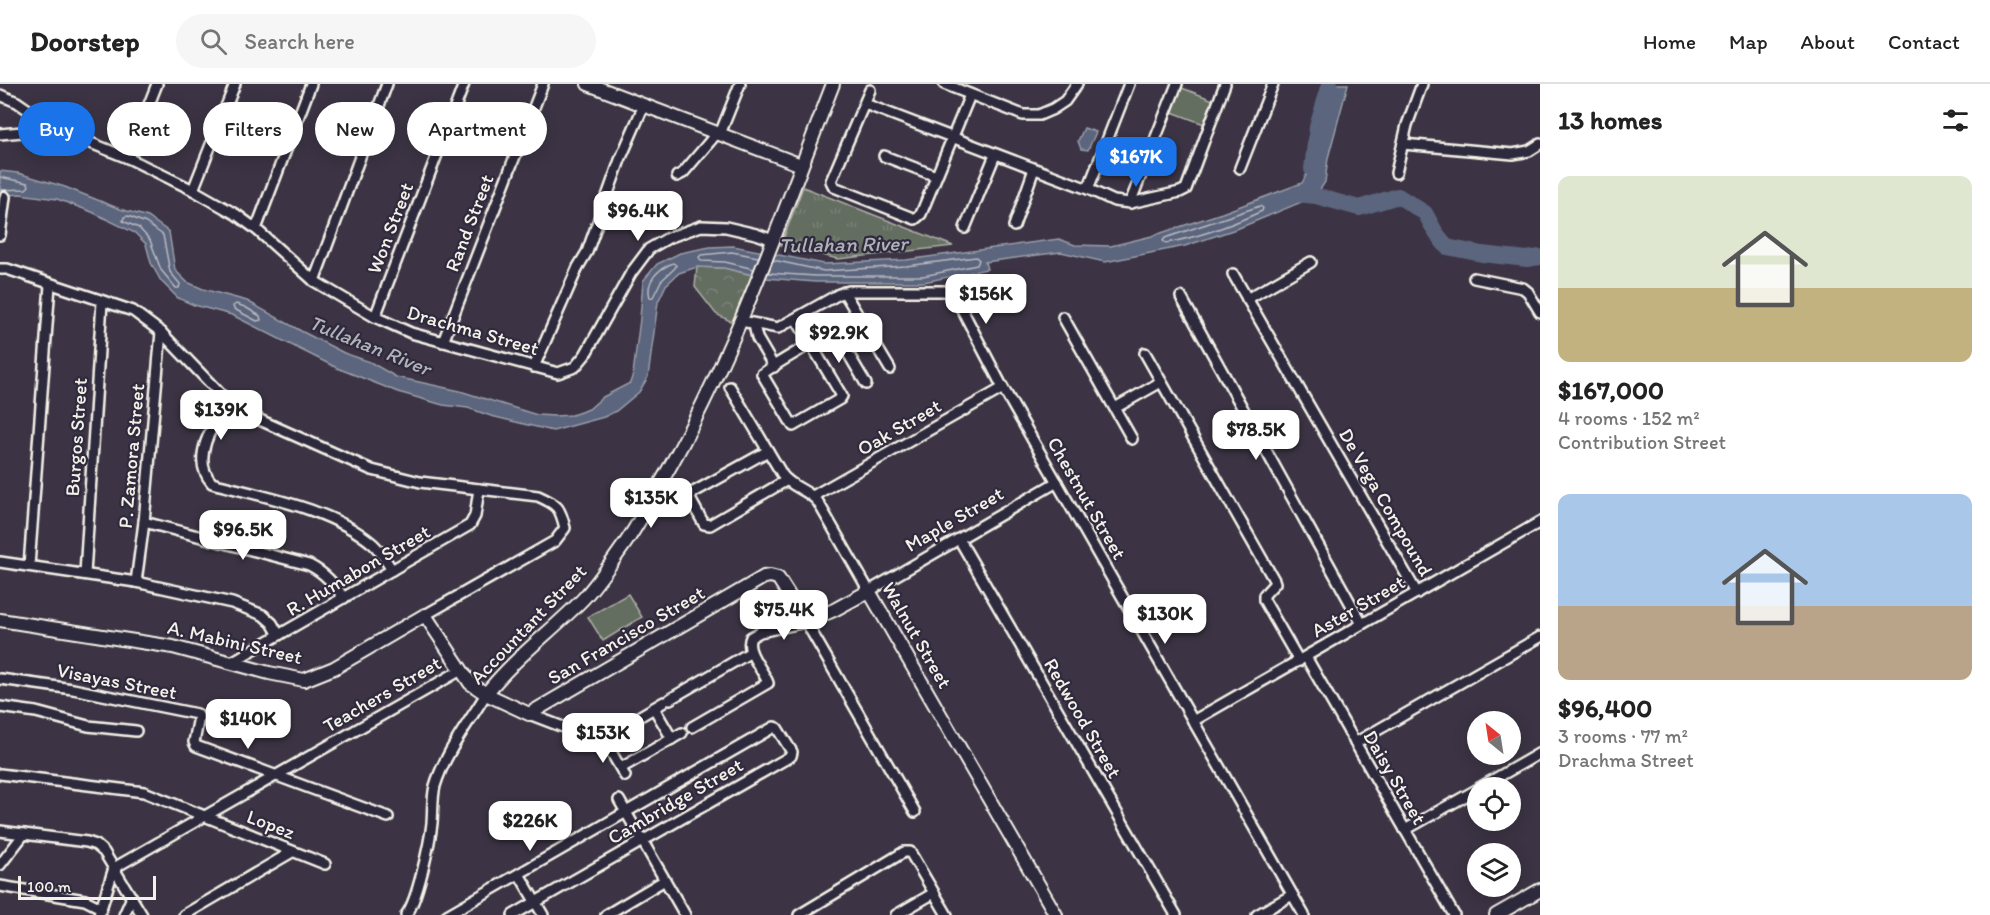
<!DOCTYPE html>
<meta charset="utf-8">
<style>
body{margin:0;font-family:Itim,sans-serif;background:#f6f6f6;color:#222;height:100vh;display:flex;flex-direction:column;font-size:22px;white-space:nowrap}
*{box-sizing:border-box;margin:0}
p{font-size:20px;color:#767676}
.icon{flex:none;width:33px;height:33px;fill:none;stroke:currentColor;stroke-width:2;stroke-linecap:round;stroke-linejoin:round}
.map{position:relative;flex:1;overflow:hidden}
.drawer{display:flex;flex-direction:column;background:#fff;width:450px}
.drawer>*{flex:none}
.top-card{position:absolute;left:18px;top:18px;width:570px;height:54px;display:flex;gap:12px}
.needle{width:39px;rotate:330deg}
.buttons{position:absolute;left:1467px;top:627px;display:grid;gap:12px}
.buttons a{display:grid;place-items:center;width:54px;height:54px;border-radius:50%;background:#fff;box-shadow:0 3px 15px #0003;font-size:30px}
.scale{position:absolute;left:18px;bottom:15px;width:138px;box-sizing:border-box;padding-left:6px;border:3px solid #f4f1e8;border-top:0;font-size:16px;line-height:21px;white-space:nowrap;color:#f4f1e8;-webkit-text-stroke:4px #2f2a3d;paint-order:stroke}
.price{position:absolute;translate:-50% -51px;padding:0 14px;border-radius:12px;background:#fff;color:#222;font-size:20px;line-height:39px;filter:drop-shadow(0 2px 3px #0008)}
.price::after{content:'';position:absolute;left:50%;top:36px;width:18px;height:14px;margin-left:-9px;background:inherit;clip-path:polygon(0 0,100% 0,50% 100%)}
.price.active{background:#1a73e8;color:#fff}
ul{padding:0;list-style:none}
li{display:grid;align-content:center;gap:12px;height:318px;padding:0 18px}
li span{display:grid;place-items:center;height:186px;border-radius:12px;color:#555}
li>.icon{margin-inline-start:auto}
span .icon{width:108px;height:108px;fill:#fffc;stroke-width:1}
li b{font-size:26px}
h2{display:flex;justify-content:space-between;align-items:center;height:72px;padding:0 18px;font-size:26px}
.chip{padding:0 21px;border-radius:27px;background:#fff;box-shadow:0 3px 15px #0003;font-size:21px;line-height:54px}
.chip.active{background:#1a73e8;color:#fff}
header{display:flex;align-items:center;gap:36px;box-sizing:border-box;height:84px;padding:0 30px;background:#fff;border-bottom:2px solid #e0e0e0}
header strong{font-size:28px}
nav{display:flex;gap:33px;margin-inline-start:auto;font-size:21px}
.search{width:420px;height:54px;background:#f6f6f6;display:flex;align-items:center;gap:15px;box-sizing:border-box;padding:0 21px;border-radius:33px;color:#767676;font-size:22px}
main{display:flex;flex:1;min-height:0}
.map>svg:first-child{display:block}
.grass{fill:url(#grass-tufts);stroke:#acafa4;stroke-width:1.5}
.park{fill:url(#park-crowns);stroke:#acafa4;stroke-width:1.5}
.pitch{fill:#646d61;stroke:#acafa4;stroke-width:1.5}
.water{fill:#5c657e;stroke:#999da8;stroke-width:1.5}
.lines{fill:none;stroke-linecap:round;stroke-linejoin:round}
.shore{stroke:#b7b9be;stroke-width:1.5}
.river{stroke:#5c657e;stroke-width:16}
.street-casing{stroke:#f4f1e8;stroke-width:14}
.secondary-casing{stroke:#f4f1e8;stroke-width:16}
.street{stroke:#2f2a3d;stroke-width:9}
.secondary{stroke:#2f2a3d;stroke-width:12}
.labels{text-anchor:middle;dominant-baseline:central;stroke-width:4.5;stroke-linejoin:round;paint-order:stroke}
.street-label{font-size:20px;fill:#f4f1e8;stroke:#2f2a3d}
.water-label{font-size:21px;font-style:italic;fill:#b0b2b8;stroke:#2f2a3d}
</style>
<header>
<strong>Doorstep</strong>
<div class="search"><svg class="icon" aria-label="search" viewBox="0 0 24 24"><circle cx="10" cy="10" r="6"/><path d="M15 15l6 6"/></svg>Search here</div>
<nav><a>Home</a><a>Map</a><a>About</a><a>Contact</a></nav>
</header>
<main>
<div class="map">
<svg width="1540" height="831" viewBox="0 0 1540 831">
<defs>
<pattern id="grass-tufts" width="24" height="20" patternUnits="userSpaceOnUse" patternTransform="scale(1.5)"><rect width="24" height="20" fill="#646d61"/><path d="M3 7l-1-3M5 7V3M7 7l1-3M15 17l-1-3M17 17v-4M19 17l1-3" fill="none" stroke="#7b8278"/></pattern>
<pattern id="park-crowns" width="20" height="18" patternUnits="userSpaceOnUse" patternTransform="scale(1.5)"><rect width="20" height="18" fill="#646d61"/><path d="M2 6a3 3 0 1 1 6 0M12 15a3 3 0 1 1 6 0" fill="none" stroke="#7b8278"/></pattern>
</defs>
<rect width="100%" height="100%" fill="#3c3444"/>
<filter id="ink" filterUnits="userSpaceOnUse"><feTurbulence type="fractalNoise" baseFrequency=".0167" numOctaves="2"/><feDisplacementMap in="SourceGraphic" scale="12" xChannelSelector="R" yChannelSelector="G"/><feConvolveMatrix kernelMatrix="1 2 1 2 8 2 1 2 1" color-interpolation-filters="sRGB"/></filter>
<g filter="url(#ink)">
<polygon class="grass" points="803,103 953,162 838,175 781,161"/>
<polygon class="park" points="697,183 724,184 752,191 732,238 716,230 695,203"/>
<g class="pitch">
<polygon points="1182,4 1213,16 1204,40 1172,28"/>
<polygon points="628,510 642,533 603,557 588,533"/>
</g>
<g class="water">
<polygon points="1330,0 1348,0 1328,74 1325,98 1316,112 1239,144 1185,162 1105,178 1061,168 985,178 987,185 924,198 815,198 766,194 724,184 697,183 679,189 666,201 658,218 648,293 639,308 616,327 604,333 553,347 491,332 468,324 443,321 398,308 337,284 232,231 194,221 178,214 161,197 151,179 146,160 135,149 92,128 57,115 20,110 0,112 0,87 18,89 65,103 120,125 148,133 169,148 175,186 187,198 203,205 247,217 301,247 344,269 370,278 396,293 460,307 537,331 555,332 572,331 589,325 603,313 630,299 633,290 640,235 643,197 657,180 680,169 710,163 733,162 824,180 906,176 1059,155 1075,161 1111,162 1152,152 1222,129 1302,99 1312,80"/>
<polygon points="1084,44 1096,48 1088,66 1081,65 1078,57"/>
</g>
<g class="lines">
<g class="shore">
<polyline points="0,93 28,99 29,102 26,105 0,106"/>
<path d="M1260,122L1263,124L1262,127C1232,141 1199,153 1166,159L1163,157L1165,154Z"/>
<polygon points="128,132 146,139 163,151 170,188 180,200 179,204 176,204 161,186 150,156 139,144 123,137 124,133"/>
<path d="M673,179L676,181L675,184L661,197L653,213L650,214C645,197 658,185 673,179Z"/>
<polyline points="754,185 725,178 701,177 699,173 701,171 732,168 758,173"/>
<polyline points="768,189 816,192 923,192 977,181 979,176 976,173 906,182 824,187 773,176"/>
<polygon points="236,220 245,223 260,232 261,236 257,237 234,225 233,222"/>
</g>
<g class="river">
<polyline points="1312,85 1317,43 1330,0"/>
<polyline points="1296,110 1316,112 1359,124 1398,112 1425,129 1436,149 1447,163 1482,170 1527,175 1540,173"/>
</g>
<defs>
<g id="street">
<polyline points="944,0 1023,31 1039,31 1053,25 1065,17 1077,0"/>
<polyline points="870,6 831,97 834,103 915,135 921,130 970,11"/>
<polyline points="0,11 17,18 56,45"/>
<polyline points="865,20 1088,105 1114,117 1130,119 1180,108 1186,105 1225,0"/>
<polyline points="0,50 56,45 128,74 193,106 237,131 256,145 314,197 375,233 411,249 558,289 575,283 585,271 631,189 649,165 668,154 701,142 726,143 756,150 773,156"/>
<polyline points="720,50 740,0"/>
<polyline points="1403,60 1513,70 1529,67 1540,60"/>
<polyline points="884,72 936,92"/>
<polyline points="128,74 157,0"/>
<polyline points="1240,84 1273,0"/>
<polyline points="1396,89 1407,41 1422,0"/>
<polyline points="677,92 683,89 717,49"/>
<polyline points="1088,105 1129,0"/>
<polyline points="193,106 235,0"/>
<polyline points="1130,119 1177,0"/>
<polyline points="1014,142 1034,85"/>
<polyline points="965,144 995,71"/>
<polyline points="256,145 311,0"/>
<polyline points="0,151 5,113"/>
<path d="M0,185H7L133,227L161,248L229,319L262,337L372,386L420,398L538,412C558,421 560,423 565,444L555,457L425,531"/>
<polyline points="1233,190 1417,509"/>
<polyline points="1474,194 1523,204 1528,208 1540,228"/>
<polyline points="314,197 387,0"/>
<polyline points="844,208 890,285"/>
<polyline points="1181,213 1362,540"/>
<polyline points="1247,215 1311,178"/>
<polyline points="375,233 464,0"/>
<polyline points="1063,233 1132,355"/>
<path d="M796,235L842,312L840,315L793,342L762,290C792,268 828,252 859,233"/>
<polyline points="741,237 778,244 839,210 849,207 944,207 949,208 957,216 1003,304 1304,831"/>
<polyline points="754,241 757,254 774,283"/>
<polyline points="835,247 866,300"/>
<polyline points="443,258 543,0"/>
<polyline points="1145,269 1274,496 1275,499 1264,511 1264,516 1299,577"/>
<polyline points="534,283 578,183 587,168 620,76 644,21"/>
<path d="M730,303L783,392C793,404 809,406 818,418L869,507L1057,398"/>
<path d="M229,319C212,340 190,375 212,399C264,413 331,424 373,460C380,466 386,477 392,486"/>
<polyline points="1115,324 1161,298"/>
<polyline points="768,367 692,409 690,415 704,440 710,441 787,396"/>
<polyline points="813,412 1003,304"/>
<path d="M144,438L309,481C325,489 334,500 344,514"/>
<polyline points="959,455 1176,831"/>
<polyline points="0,478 136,498 232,519 263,531 272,539 279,551"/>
<polyline points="29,482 50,201"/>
<polyline points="85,490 102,218"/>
<polyline points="136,498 144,438 161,248"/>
<polyline points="1306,573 1454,831"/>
<polyline points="230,579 470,441 475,432 479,405"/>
<polyline points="0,595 73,605 197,630 199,633 194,658 196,662 388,733"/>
<polyline points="670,615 751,568"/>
<polyline points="0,623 36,628 88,642 136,647"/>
<polyline points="654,624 672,655"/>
<polyline points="529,630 589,653 603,654"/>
<polyline points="1193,637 1540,438"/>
<path d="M692,643L768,599C763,585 744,567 751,553L760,548L806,538L915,728"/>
<polyline points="603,654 664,618"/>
<polyline points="603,654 625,692"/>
<polyline points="1355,659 1540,553"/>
<polyline points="621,684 682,649"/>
<polyline points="0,690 144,708 325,780"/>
<polyline points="1479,704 1540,669"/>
<polyline points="619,716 685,831"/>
<polyline points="1405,746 1478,705"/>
<polyline points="0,747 87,758 96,761 104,768 142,831"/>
<polyline points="0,781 24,750"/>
<polyline points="519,790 543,831"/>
<polyline points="0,802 85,816 101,824"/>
<polyline points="99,831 114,784 461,586"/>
<polyline points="124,831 132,813"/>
<polyline points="184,831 292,768"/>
<path d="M406,831C417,818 430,758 432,739C433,727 432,714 435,702C445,669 468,640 486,610"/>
<polyline points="447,831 774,643 777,644 792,668 791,672 513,831"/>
<polyline points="606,831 665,796"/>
<polyline points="799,831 904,768 910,768 947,831"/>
<polyline points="896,831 934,809"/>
<polyline points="1257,831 1292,811"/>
</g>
<g id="secondary">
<polyline points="588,0 801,81"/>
<polyline points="0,536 173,563 269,589 304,596 334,584 425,531 470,599 486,610 529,630 764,493 770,492 778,494 806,538 834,526 869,507 1056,831"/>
<path d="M486,610C514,574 551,548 583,515C598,499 611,479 624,461C639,440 650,417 663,395C735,270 781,134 833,0"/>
<polyline points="1496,831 1540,806"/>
</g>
</defs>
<use href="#street" class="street-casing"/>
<use href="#secondary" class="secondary-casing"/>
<use href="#street" class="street"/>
<use href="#secondary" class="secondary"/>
</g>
</g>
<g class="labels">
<g class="street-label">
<text transform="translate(469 139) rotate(-69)">Rand Street</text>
<text transform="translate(390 144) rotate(-69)">Won Street</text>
<text transform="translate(473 246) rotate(16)">Drachma Street</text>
<text transform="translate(899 343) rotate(-30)">Oak Street</text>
<text transform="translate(76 353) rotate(-86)">Burgos Street</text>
<text transform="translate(131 372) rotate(-85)">P. Zamora Street</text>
<text transform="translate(1087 414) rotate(60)">Chestnut Street</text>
<text transform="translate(1386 418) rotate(60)">De Vega Compound</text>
<text transform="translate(954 435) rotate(-30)">Maple Street</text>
<text transform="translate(358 486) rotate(-30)">R. Humabon Street</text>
<text transform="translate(1358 522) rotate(-30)">Aster Street</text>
<text transform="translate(528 540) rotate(-46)">Accountant Street</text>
<text transform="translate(626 551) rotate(-30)">San Francisco Street</text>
<text transform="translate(917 551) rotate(60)">Walnut Street</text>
<text transform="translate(235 558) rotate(13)">A. Mabini Street</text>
<text transform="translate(117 597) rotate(11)">Visayas Street</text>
<text transform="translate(382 610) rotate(-30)">Teachers Street</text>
<text transform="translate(1083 634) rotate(60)">Redwood Street</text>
<text transform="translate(1395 693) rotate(60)">Daisy Street</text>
<text transform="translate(675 717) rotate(-30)">Cambridge Street</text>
<text transform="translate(271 740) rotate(21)">Lopez</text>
</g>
<g class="water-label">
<text transform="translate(843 160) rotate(-1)">Tullahan River</text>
<text transform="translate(370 261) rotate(22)">Tullahan River</text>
</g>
</g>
</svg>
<div class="buttons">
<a><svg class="needle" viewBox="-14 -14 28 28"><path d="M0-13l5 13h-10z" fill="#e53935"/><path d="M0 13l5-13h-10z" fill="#767676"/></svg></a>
<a><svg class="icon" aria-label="locate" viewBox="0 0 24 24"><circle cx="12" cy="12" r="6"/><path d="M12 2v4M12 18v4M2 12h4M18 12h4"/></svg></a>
<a><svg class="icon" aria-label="layers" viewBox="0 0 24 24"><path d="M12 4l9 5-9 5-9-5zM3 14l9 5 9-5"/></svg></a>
</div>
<div class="scale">100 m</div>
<b class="price active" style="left:1136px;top:104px">$167K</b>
<b class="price" style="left:638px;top:158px">$96.4K</b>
<b class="price" style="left:986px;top:241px">$156K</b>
<b class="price" style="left:839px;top:280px">$92.9K</b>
<b class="price" style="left:221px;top:357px">$139K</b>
<b class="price" style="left:1256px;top:377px">$78.5K</b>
<b class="price" style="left:651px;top:445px">$135K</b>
<b class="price" style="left:243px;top:477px">$96.5K</b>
<b class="price" style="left:784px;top:557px">$75.4K</b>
<b class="price" style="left:1165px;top:561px">$130K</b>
<b class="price" style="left:248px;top:666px">$140K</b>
<b class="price" style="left:603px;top:680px">$153K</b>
<b class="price" style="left:530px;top:768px">$226K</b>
<div class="top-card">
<a class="chip active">Buy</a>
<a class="chip">Rent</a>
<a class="chip">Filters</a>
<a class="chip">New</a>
<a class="chip">Apartment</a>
</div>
</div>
<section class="drawer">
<h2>13 homes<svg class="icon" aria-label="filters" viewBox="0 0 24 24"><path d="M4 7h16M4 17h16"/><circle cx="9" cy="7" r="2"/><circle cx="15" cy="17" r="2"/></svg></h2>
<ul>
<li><span style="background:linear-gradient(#dfe7d0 60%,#c2b280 0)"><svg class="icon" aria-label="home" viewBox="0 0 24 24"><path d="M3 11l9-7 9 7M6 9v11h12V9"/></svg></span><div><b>$167,000</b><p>4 rooms · 152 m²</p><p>Contribution Street</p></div></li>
<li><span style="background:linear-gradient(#a9c7e8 60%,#b9a48a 0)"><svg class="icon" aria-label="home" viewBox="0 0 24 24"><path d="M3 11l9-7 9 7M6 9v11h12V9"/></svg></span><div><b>$96,400</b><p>3 rooms · 77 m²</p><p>Drachma Street</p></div></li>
</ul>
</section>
</main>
